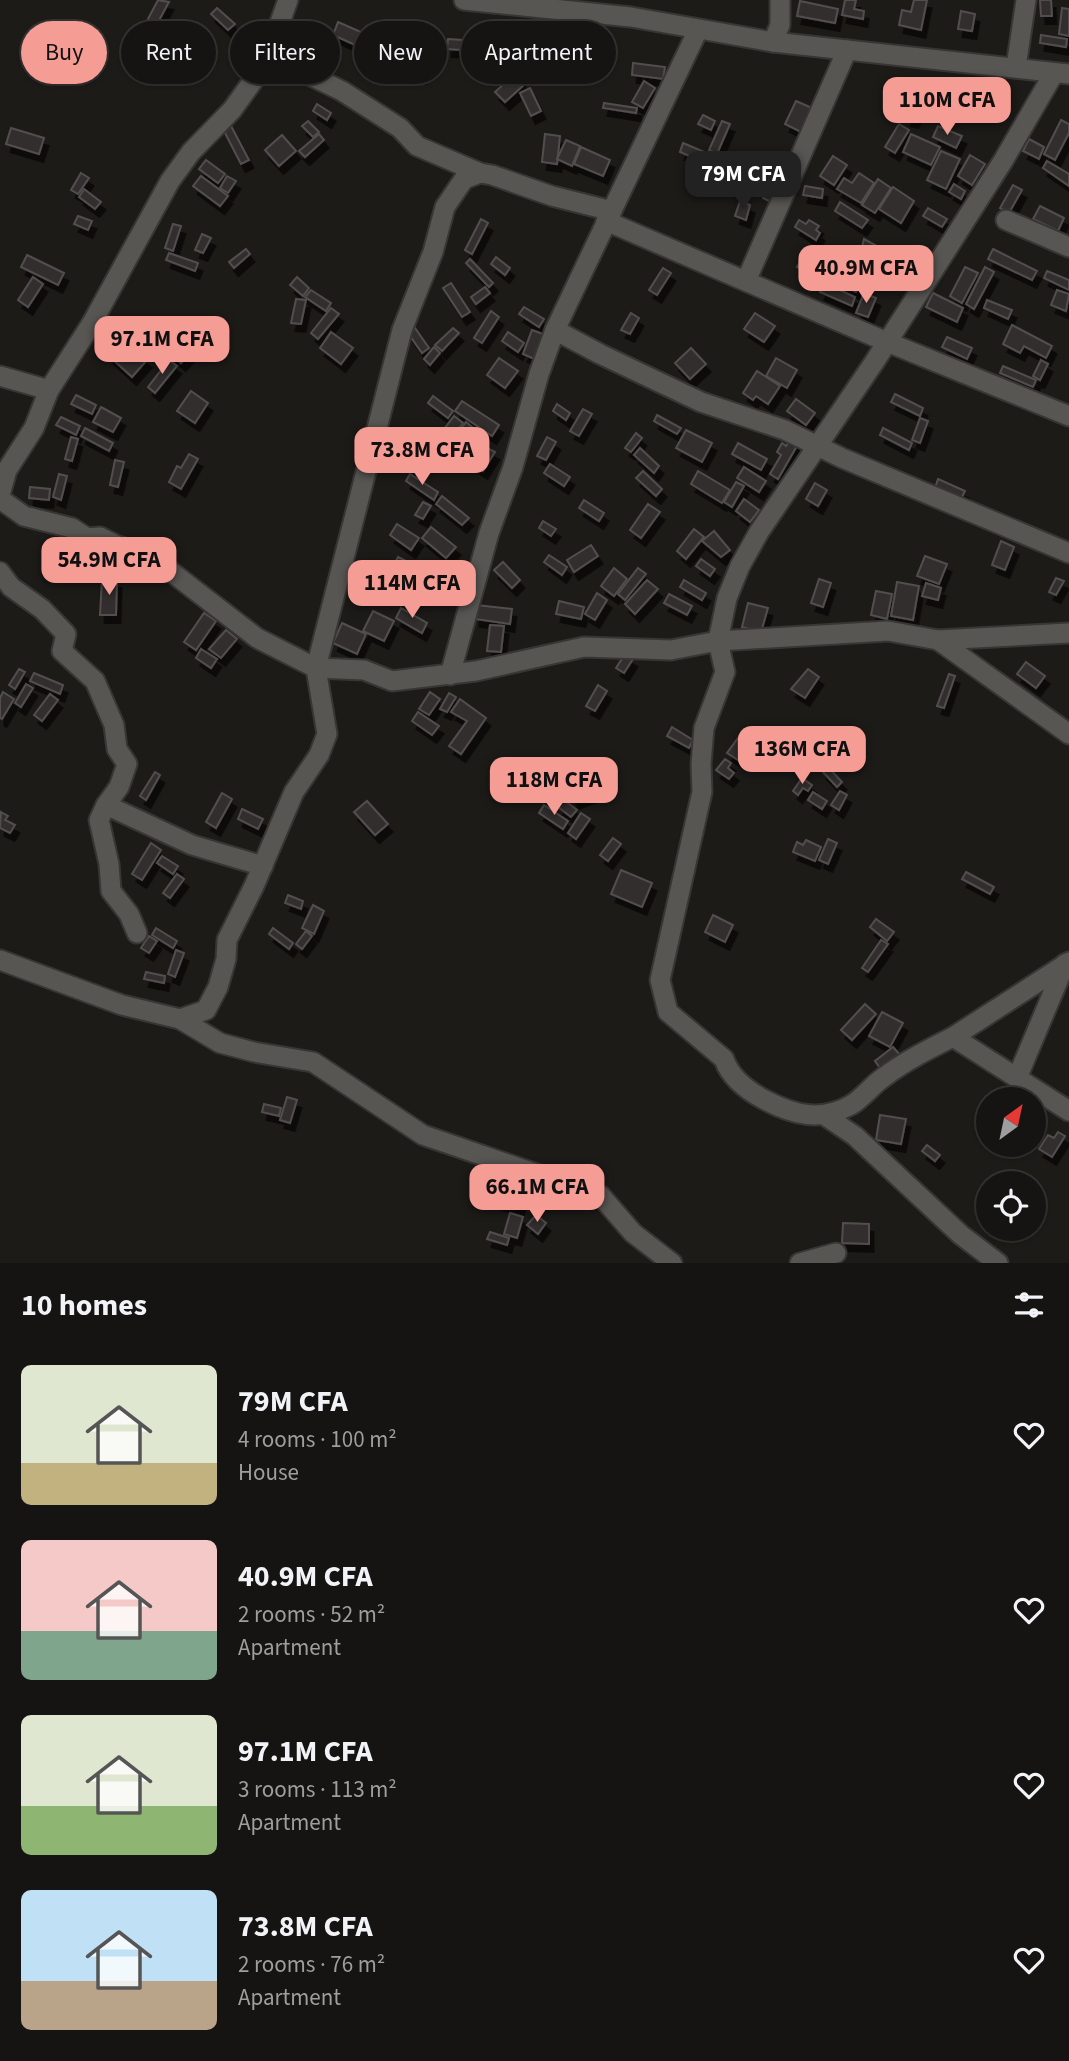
<!DOCTYPE html>
<meta charset="utf-8">
<style>
body{margin:0;font-family:"Source Sans 3",sans-serif;background:#232120;color:#f1f3f6;height:100vh;display:flex;flex-direction:column;font-size:26px;white-space:nowrap}
*{box-sizing:border-box;margin:0}
p{font-size:23px;color:#9e9e9f}
.icon{flex:none;width:38px;height:38px;fill:none;stroke:currentColor;stroke-width:2;stroke-linecap:round;stroke-linejoin:round}
.map{position:relative;height:1263px;overflow:hidden}
.drawer{display:flex;flex-direction:column;background:#161412;flex:1}
.drawer>*{flex:none}
.hud{position:absolute;left:21px;top:21px;width:700px;height:63px;display:flex;gap:14px}
.needle{width:46px;rotate:33deg}
.fabs{position:absolute;left:976px;top:1087px;display:grid;gap:14px}
.fabs a{display:grid;place-items:center;width:70px;height:70px;border-radius:50%;background:#161412;box-shadow:0 2px 5px #0004,0 0 0 2px #353332;font-size:35px}
.price{position:absolute;translate:-50% -60px;padding:0 16px;border-radius:14px;background:#f59c94;color:#111;font-size:23px;line-height:46px;filter:drop-shadow(0 2px 4px #0008)}
.price::after{content:'';position:absolute;left:50%;top:42px;width:21px;height:16px;margin-left:-10px;background:inherit;clip-path:polygon(0 0,100% 0,50% 100%)}
.price.on{background:#222;color:#fff}
ul{padding:0;list-style:none}
li{display:flex;align-items:center;gap:21px;height:175px;padding:0 21px}
li span{display:grid;place-items:center;flex:none;width:196px;height:140px;border-radius:10px;color:#555}
li>.icon{margin-inline-start:auto}
span .icon{width:84px;height:84px;fill:#fffc;stroke-width:1}
li b{font-size:30px}
h2{display:flex;justify-content:space-between;align-items:center;height:84px;padding:0 21px;font-size:30px}
.tag{padding:0 24px;border-radius:32px;background:#161412;box-shadow:0 2px 5px #0004,0 0 0 2px #353332;font-size:24px;line-height:63px}
.tag.on{background:#f59c94;color:#111}
.map>svg:first-child{display:block}
.building{fill:#312e2f;stroke:#524e4f;stroke-width:2;filter:url(#shadow)}
.lines{fill:none;stroke-linecap:round;stroke-linejoin:round}
.minor-casing{stroke:#373634;stroke-width:23}
.minor{stroke:#585653;stroke-width:19}
</style>
<div class="map">
<svg width="1069" height="1263" viewBox="0 0 1069 1263">
<defs>
<filter id="shadow"><feDropShadow dx="4.5" dy="8" stdDeviation="0" flood-color="#0009"/></filter>
</defs>
<rect width="100%" height="100%" fill="#1d1b18"/>
<g class="building">
<polygon points="158,0 169,2 150,37 141,32"/>
<polygon points="845,0 856,0 854,9 864,11 863,19 842,15"/>
<polygon points="914,0 927,0 921,30 899,25 902,10 911,12"/>
<polygon points="1040,0 1051,0 1052,16 1041,16"/>
<polygon points="800,1 838,9 835,23 797,16"/>
<polygon points="217,8 235,24 228,30 211,14"/>
<polygon points="1062,8 1069,9 1069,36 1059,34"/>
<polygon points="961,11 975,14 972,31 958,29"/>
<polygon points="338,22 370,36 364,49 333,35"/>
<polygon points="56,24 90,35 84,54 50,44"/>
<polygon points="1041,35 1067,39 1066,47 1040,43"/>
<polygon points="407,36 420,38 418,50 404,47"/>
<polygon points="163,39 183,52 179,59 158,46"/>
<polygon points="448,39 491,42 491,52 447,49"/>
<polygon points="316,46 326,50 317,72 308,68"/>
<polygon points="421,47 435,55 422,76 409,69"/>
<polygon points="633,63 665,67 663,79 632,75"/>
<polygon points="515,74 525,84 505,102 495,92"/>
<polygon points="644,81 655,88 643,108 632,102"/>
<polygon points="530,88 541,111 531,116 520,93"/>
<polygon points="916,90 924,93 914,120 906,118"/>
<polygon points="796,101 812,108 801,132 785,124"/>
<polygon points="604,103 637,108 636,113 603,108"/>
<polygon points="317,104 331,113 327,120 313,111"/>
<polygon points="703,115 715,121 711,130 698,124"/>
<polygon points="1061,120 1069,124 1069,133 1055,160 1044,154"/>
<polygon points="308,121 319,132 313,137 302,126"/>
<polygon points="722,121 730,124 717,154 709,150"/>
<polygon points="230,124 249,160 241,164 225,133"/>
<polygon points="899,124 909,130 895,153 885,147"/>
<polygon points="938,126 962,136 956,148 933,137"/>
<polygon points="11,128 44,138 39,154 6,144"/>
<polygon points="319,134 324,140 305,157 299,151"/>
<polygon points="545,134 560,136 557,164 542,162"/>
<polygon points="911,134 940,147 931,165 903,152"/>
<polygon points="282,135 296,151 279,166 265,150"/>
<polygon points="1029,139 1044,147 1039,159 1023,151"/>
<polygon points="566,140 580,146 572,166 557,159"/>
<polygon points="683,143 714,156 710,165 680,152"/>
<polygon points="581,147 610,160 603,176 574,164"/>
<polygon points="941,151 960,159 946,189 927,180"/>
<polygon points="782,154 790,158 771,202 763,198"/>
<polygon points="970,155 985,164 972,185 958,176"/>
<polygon points="833,156 847,165 834,185 820,176"/>
<polygon points="206,160 225,174 218,183 199,169"/>
<polygon points="1047,161 1069,174 1069,186 1043,168"/>
<polygon points="81,173 89,178 78,194 71,190"/>
<polygon points="859,173 874,183 861,203 837,189 844,178 852,183"/>
<polygon points="201,176 228,196 220,206 193,186"/>
<polygon points="227,176 236,181 228,193 220,188"/>
<polygon points="878,179 891,188 875,213 862,205"/>
<polygon points="954,184 965,191 961,199 949,192"/>
<polygon points="1013,185 1022,190 1009,213 1000,208"/>
<polygon points="805,186 823,189 822,198 803,195"/>
<polygon points="893,187 914,201 901,223 879,209"/>
<polygon points="84,189 101,202 95,209 79,197"/>
<polygon points="740,201 750,205 746,220 735,216"/>
<polygon points="840,202 868,220 862,228 835,211"/>
<polygon points="1040,206 1064,218 1058,231 1033,219"/>
<polygon points="928,208 947,219 942,227 923,216"/>
<polygon points="78,216 92,221 88,230 74,224"/>
<polygon points="481,219 488,223 472,254 465,250"/>
<polygon points="799,220 806,224 809,220 819,226 816,230 820,233 816,240 795,227"/>
<polygon points="173,224 181,226 173,251 165,248"/>
<polygon points="202,234 211,238 203,253 195,250"/>
<polygon points="864,239 875,245 867,274 857,268"/>
<polygon points="246,249 250,254 234,268 229,262"/>
<polygon points="993,249 1037,271 1032,280 988,259"/>
<polygon points="169,253 198,263 195,271 166,260"/>
<polygon points="806,253 822,263 813,277 797,267"/>
<polygon points="27,255 64,273 58,285 21,267"/>
<polygon points="496,257 510,268 505,275 491,264"/>
<polygon points="470,259 493,283 489,287 466,263"/>
<polygon points="847,265 865,276 856,292 837,282"/>
<polygon points="965,267 978,273 962,303 950,296"/>
<polygon points="985,267 994,272 974,309 966,304"/>
<polygon points="663,268 671,273 657,295 649,290"/>
<polygon points="1047,271 1069,280 1069,290 1044,278"/>
<polygon points="33,277 43,284 28,307 18,300"/>
<polygon points="297,277 309,288 303,296 290,285"/>
<polygon points="451,283 470,312 462,317 443,288"/>
<polygon points="824,283 855,297 852,306 820,292"/>
<polygon points="485,287 490,293 476,304 471,297"/>
<polygon points="311,290 331,303 326,311 305,297"/>
<polygon points="1057,290 1069,294 1066,311 1051,305"/>
<polygon points="864,293 876,298 868,317 856,313"/>
<polygon points="933,293 963,308 957,322 926,307"/>
<polygon points="296,299 306,300 301,324 291,323"/>
<polygon points="987,300 1012,310 1008,319 984,308"/>
<polygon points="524,307 544,319 539,327 519,314"/>
<polygon points="331,308 339,314 318,339 311,333"/>
<polygon points="491,311 499,317 482,343 474,338"/>
<polygon points="631,313 639,318 630,334 621,330"/>
<polygon points="755,313 775,326 764,342 744,329"/>
<polygon points="1012,325 1052,346 1046,358 1024,346 1020,353 1003,344"/>
<polygon points="415,328 429,348 422,353 408,333"/>
<polygon points="453,328 459,333 442,351 435,345"/>
<polygon points="532,330 543,334 534,359 523,354"/>
<polygon points="172,332 193,350 181,363 161,345"/>
<polygon points="331,332 353,348 341,364 320,348"/>
<polygon points="508,332 524,343 518,352 502,341"/>
<polygon points="947,337 972,348 967,359 942,347"/>
<polygon points="124,340 147,360 132,377 109,356"/>
<polygon points="434,347 440,353 430,365 424,359"/>
<polygon points="691,348 706,364 690,379 675,363"/>
<polygon points="499,358 518,371 505,388 487,375"/>
<polygon points="776,358 797,370 787,388 766,376"/>
<polygon points="169,360 177,366 155,393 148,387"/>
<polygon points="1041,360 1048,364 1040,380 1033,376"/>
<polygon points="1003,366 1036,380 1033,387 1000,373"/>
<polygon points="757,371 780,386 768,404 756,396 753,400 743,393"/>
<polygon points="191,391 208,403 195,423 177,411"/>
<polygon points="895,394 923,408 920,416 891,402"/>
<polygon points="76,395 96,405 92,414 71,404"/>
<polygon points="433,396 453,411 448,418 428,403"/>
<polygon points="796,399 815,413 806,425 787,411"/>
<polygon points="462,401 499,425 492,436 455,411"/>
<polygon points="557,404 570,413 566,420 553,411"/>
<polygon points="101,407 121,418 113,432 93,422"/>
<polygon points="583,409 592,414 579,436 570,431"/>
<polygon points="657,415 681,428 677,434 654,421"/>
<polygon points="454,416 463,423 448,442 439,436"/>
<polygon points="61,417 80,426 76,435 56,425"/>
<polygon points="920,418 928,421 920,443 912,440"/>
<polygon points="466,422 472,427 456,450 449,446"/>
<polygon points="85,428 113,443 109,451 81,436"/>
<polygon points="883,428 912,443 909,450 880,435"/>
<polygon points="426,430 449,446 442,455 420,438"/>
<polygon points="686,430 712,443 702,462 676,448"/>
<polygon points="636,433 642,438 631,452 625,448"/>
<polygon points="71,437 78,439 72,461 65,459"/>
<polygon points="547,437 556,442 546,460 537,456"/>
<polygon points="469,439 495,452 483,471 459,455"/>
<polygon points="790,439 798,444 778,479 770,474 781,455 777,452 782,443 786,446"/>
<polygon points="738,443 767,459 761,470 732,454"/>
<polygon points="640,448 659,466 654,473 634,455"/>
<polygon points="189,454 198,459 181,489 169,482 177,466 181,468"/>
<polygon points="115,460 124,462 118,487 110,485"/>
<polygon points="550,464 570,477 564,486 544,473"/>
<polygon points="744,467 766,481 759,492 737,478"/>
<polygon points="643,471 662,489 656,496 636,478"/>
<polygon points="698,471 730,490 722,503 691,484"/>
<polygon points="59,474 67,476 61,500 53,497"/>
<polygon points="410,474 438,492 434,500 406,481"/>
<polygon points="938,479 965,491 961,499 935,488"/>
<polygon points="736,482 744,486 732,507 724,502"/>
<polygon points="815,483 827,490 818,506 806,499"/>
<polygon points="30,487 50,489 49,500 29,498"/>
<polygon points="442,496 469,518 462,525 436,504"/>
<polygon points="744,499 759,510 750,522 736,511"/>
<polygon points="584,500 604,513 599,521 579,508"/>
<polygon points="423,502 431,506 423,519 415,515"/>
<polygon points="648,504 660,512 641,538 630,530"/>
<polygon points="543,521 556,529 551,536 539,528"/>
<polygon points="397,524 419,538 411,550 390,535"/>
<polygon points="431,527 456,547 446,558 422,538"/>
<polygon points="694,529 704,537 686,559 677,551"/>
<polygon points="714,531 730,550 721,557 702,541"/>
<polygon points="1001,541 1014,547 1005,570 992,565"/>
<polygon points="591,545 598,556 574,572 567,560"/>
<polygon points="549,555 567,567 562,575 544,562"/>
<polygon points="925,556 947,564 939,584 917,576"/>
<polygon points="398,557 406,561 394,586 385,582"/>
<polygon points="701,559 715,569 710,576 696,566"/>
<polygon points="503,562 520,580 512,588 494,570"/>
<polygon points="614,568 627,579 614,596 601,586"/>
<polygon points="638,568 646,574 625,600 618,594"/>
<polygon points="1056,578 1064,581 1056,595 1049,592"/>
<polygon points="102,579 117,580 116,615 100,615"/>
<polygon points="819,579 831,583 823,607 811,603"/>
<polygon points="647,580 658,589 635,614 625,604"/>
<polygon points="684,580 706,593 702,600 680,587"/>
<polygon points="897,582 919,586 913,620 891,616"/>
<polygon points="926,583 941,588 938,600 922,596"/>
<polygon points="876,591 892,594 887,619 871,615"/>
<polygon points="597,593 607,600 595,620 585,614"/>
<polygon points="669,594 692,606 687,615 664,603"/>
<polygon points="559,601 584,607 581,619 556,614"/>
<polygon points="748,603 768,608 761,632 742,627"/>
<polygon points="476,605 512,609 510,624 475,619"/>
<polygon points="401,608 427,623 422,633 396,618"/>
<polygon points="373,611 394,621 384,641 363,631"/>
<polygon points="204,613 216,621 196,650 184,642"/>
<polygon points="342,623 366,634 357,654 333,643"/>
<polygon points="490,625 504,626 501,652 487,651"/>
<polygon points="226,630 237,639 221,658 209,649"/>
<polygon points="201,649 217,659 211,668 196,658"/>
<polygon points="625,654 633,659 624,673 616,668"/>
<polygon points="1026,662 1045,676 1036,688 1017,674"/>
<polygon points="19,669 25,672 15,689 9,685"/>
<polygon points="808,669 819,677 805,698 791,689"/>
<polygon points="34,673 63,685 60,694 30,681"/>
<polygon points="949,674 955,676 944,708 937,706"/>
<polygon points="26,684 33,688 21,707 15,703"/>
<polygon points="598,685 607,691 595,711 586,706"/>
<polygon points="3,692 14,699 2,719 0,718 0,698"/>
<polygon points="430,692 440,699 429,715 419,709"/>
<polygon points="449,693 456,697 447,712 440,709"/>
<polygon points="50,694 58,700 42,721 34,715"/>
<polygon points="460,699 486,718 461,754 449,746 467,721 451,712"/>
<polygon points="418,712 439,726 432,735 412,721"/>
<polygon points="672,727 693,740 689,748 667,736"/>
<polygon points="738,738 748,746 738,760 727,753"/>
<polygon points="725,759 731,763 728,768 734,773 729,779 716,770"/>
<polygon points="827,766 842,782 837,787 822,771"/>
<polygon points="585,771 593,794 574,801 565,778"/>
<polygon points="155,772 160,775 146,800 140,796"/>
<polygon points="802,778 812,785 808,791 803,788 798,795 793,791"/>
<polygon points="840,791 847,795 839,810 831,805"/>
<polygon points="813,792 827,801 822,809 808,800"/>
<polygon points="222,793 232,799 216,828 206,822"/>
<polygon points="564,800 577,810 571,817 558,807"/>
<polygon points="367,801 388,824 375,835 354,812"/>
<polygon points="544,805 568,821 563,829 539,813"/>
<polygon points="242,809 263,819 258,829 238,819"/>
<polygon points="1,812 8,816 5,820 15,825 10,833 0,828"/>
<polygon points="581,813 590,819 576,839 568,833"/>
<polygon points="613,838 621,844 608,861 600,855"/>
<polygon points="828,839 837,843 828,864 819,860"/>
<polygon points="806,840 821,847 815,861 793,852 797,842 803,845"/>
<polygon points="151,843 161,850 142,880 132,874"/>
<polygon points="162,856 178,866 173,874 157,863"/>
<polygon points="621,870 652,883 642,907 611,894"/>
<polygon points="966,872 994,887 990,894 962,879"/>
<polygon points="177,874 184,879 170,898 163,893"/>
<polygon points="288,895 303,901 301,909 285,903"/>
<polygon points="313,905 324,911 314,934 302,928"/>
<polygon points="713,915 733,925 725,942 705,932"/>
<polygon points="876,919 894,932 887,941 870,927"/>
<polygon points="156,928 177,941 173,948 152,935"/>
<polygon points="273,928 293,943 289,949 269,934"/>
<polygon points="306,931 312,936 302,949 296,944"/>
<polygon points="149,936 157,941 149,953 141,948"/>
<polygon points="881,940 888,944 868,972 862,968"/>
<polygon points="176,950 184,953 175,977 168,974"/>
<polygon points="146,972 165,976 164,983 144,979"/>
<polygon points="865,1004 876,1014 852,1040 841,1030"/>
<polygon points="882,1012 903,1023 890,1047 869,1036"/>
<polygon points="893,1047 901,1056 882,1071 875,1061"/>
<polygon points="287,1097 297,1100 290,1123 280,1120"/>
<polygon points="264,1104 281,1108 279,1116 262,1112"/>
<polygon points="880,1115 906,1119 901,1144 876,1140"/>
<polygon points="1058,1132 1065,1136 1052,1157 1039,1149 1048,1135 1054,1138"/>
<polygon points="927,1145 940,1155 935,1161 922,1151"/>
<polygon points="492,1190 522,1197 519,1208 490,1200"/>
<polygon points="510,1213 523,1217 517,1238 504,1234"/>
<polygon points="536,1215 546,1223 538,1234 527,1225"/>
<polygon points="843,1223 869,1224 869,1244 842,1243"/>
<polygon points="490,1232 509,1238 507,1245 487,1239"/>
</g>
<g class="lines">
<defs>
<g id="minor">
<polyline points="464,0 631,17 773,42 1069,74"/>
<polyline points="773,42 780,25 780,0"/>
<polyline points="266,54 342,91 400,128 417,146 480,173 492,175 552,196 612,211"/>
<polyline points="1016,67 1026,0"/>
<polyline points="1006,220 1069,247"/>
<polyline points="606,221 887,342 1069,416"/>
<polyline points="746,281 847,50"/>
<polyline points="555,330 600,354 701,402 785,430 842,458 1069,553"/>
<polyline points="0,376 49,390"/>
<polyline points="0,495 7,470 34,428 49,390 92,323 170,181 191,152 232,110 255,78 273,42 288,0"/>
<polyline points="0,499 24,516 72,528 87,538 100,537 118,546 152,557 257,638 316,668 364,670 392,681 476,671 584,647 671,650 718,641 888,631 938,640 1069,633"/>
<polyline points="0,572 11,587 42,609 66,634 62,651 95,681 114,725 117,749 127,764 119,787 106,805 192,845 263,866"/>
<polyline points="938,640 1069,734"/>
<polyline points="450,675 489,533 513,467 539,374 555,330 698,30"/>
<polyline points="106,805 99,820 109,864 111,891 129,914 137,933"/>
<polyline points="0,960 122,1005 180,1019 220,1043 254,1052 313,1062 423,1135 601,1196 633,1233 672,1263"/>
<polyline points="1069,962 953,1037 1069,1111"/>
<polyline points="180,1019 206,1010 218,987 226,959 227,940 254,886 294,792 319,755 327,734 316,668 402,330 433,252 445,207 464,179 480,173"/>
<path d="M953,1037C929,1049 905,1061 884,1077C872,1085 863,1098 851,1105C820,1122 794,1115 765,1100C748,1091 730,1077 724,1059L668,1012L660,980L702,792L701,764L704,728L725,672L718,641L727,598L740,566L759,532L875,361L947,249L1003,161L1054,73"/>
<polyline points="1017,1078 1065,964"/>
<polyline points="824,1115 855,1136 961,1235 998,1263"/>
<polyline points="800,1263 836,1253"/>
</g>
</defs>
<use href="#minor" class="minor-casing"/>
<use href="#minor" class="minor"/>
</g>
</svg>
<div class="fabs">
<a><svg class="needle" viewBox="-14 -14 28 28"><path d="M0-13l5 13h-10z" fill="#e53935"/><path d="M0 13l5-13h-10z" fill="#9e9e9f"/></svg></a>
<a><svg class="icon" aria-label="locate" viewBox="0 0 24 24"><circle cx="12" cy="12" r="6"/><path d="M12 2v4M12 18v4M2 12h4M18 12h4"/></svg></a>
</div>
<b class="price" style="left:947px;top:137px">110M CFA</b>
<b class="price on" style="left:743px;top:211px">79M CFA</b>
<b class="price" style="left:866px;top:305px">40.9M CFA</b>
<b class="price" style="left:162px;top:376px">97.1M CFA</b>
<b class="price" style="left:422px;top:487px">73.8M CFA</b>
<b class="price" style="left:109px;top:597px">54.9M CFA</b>
<b class="price" style="left:412px;top:620px">114M CFA</b>
<b class="price" style="left:802px;top:786px">136M CFA</b>
<b class="price" style="left:554px;top:817px">118M CFA</b>
<b class="price" style="left:537px;top:1224px">66.1M CFA</b>
<div class="hud">
<a class="tag on">Buy</a>
<a class="tag">Rent</a>
<a class="tag">Filters</a>
<a class="tag">New</a>
<a class="tag">Apartment</a>
</div>
</div>
<section class="drawer">
<h2>10 homes<svg class="icon" aria-label="filters" viewBox="0 0 24 24"><path d="M4 7h16M4 17h16"/><circle cx="9" cy="7" r="2"/><circle cx="15" cy="17" r="2"/></svg></h2>
<ul>
<li><span style="background:linear-gradient(#dfe7d0 70%,#c2b280 0)"><svg class="icon" aria-label="home" viewBox="0 0 24 24"><path d="M3 11l9-7 9 7M6 9v11h12V9"/></svg></span><div><b>79M CFA</b><p>4 rooms · 100 m²</p><p>House</p></div><svg class="icon" aria-label="heart" viewBox="0 0 24 24"><path d="M12 20l-8-8c-3-5 5-10 8-4 3-6 11-1 8 4z"/></svg></li>
<li><span style="background:linear-gradient(#f6c9c9 65%,#7fa58c 0)"><svg class="icon" aria-label="home" viewBox="0 0 24 24"><path d="M3 11l9-7 9 7M6 9v11h12V9"/></svg></span><div><b>40.9M CFA</b><p>2 rooms · 52 m²</p><p>Apartment</p></div><svg class="icon" aria-label="heart" viewBox="0 0 24 24"><path d="M12 20l-8-8c-3-5 5-10 8-4 3-6 11-1 8 4z"/></svg></li>
<li><span style="background:linear-gradient(#dfe7d0 65%,#8fb573 0)"><svg class="icon" aria-label="home" viewBox="0 0 24 24"><path d="M3 11l9-7 9 7M6 9v11h12V9"/></svg></span><div><b>97.1M CFA</b><p>3 rooms · 113 m²</p><p>Apartment</p></div><svg class="icon" aria-label="heart" viewBox="0 0 24 24"><path d="M12 20l-8-8c-3-5 5-10 8-4 3-6 11-1 8 4z"/></svg></li>
<li><span style="background:linear-gradient(#bfe0f5 65%,#b9a48a 0)"><svg class="icon" aria-label="home" viewBox="0 0 24 24"><path d="M3 11l9-7 9 7M6 9v11h12V9"/></svg></span><div><b>73.8M CFA</b><p>2 rooms · 76 m²</p><p>Apartment</p></div><svg class="icon" aria-label="heart" viewBox="0 0 24 24"><path d="M12 20l-8-8c-3-5 5-10 8-4 3-6 11-1 8 4z"/></svg></li>
</ul>
</section>
